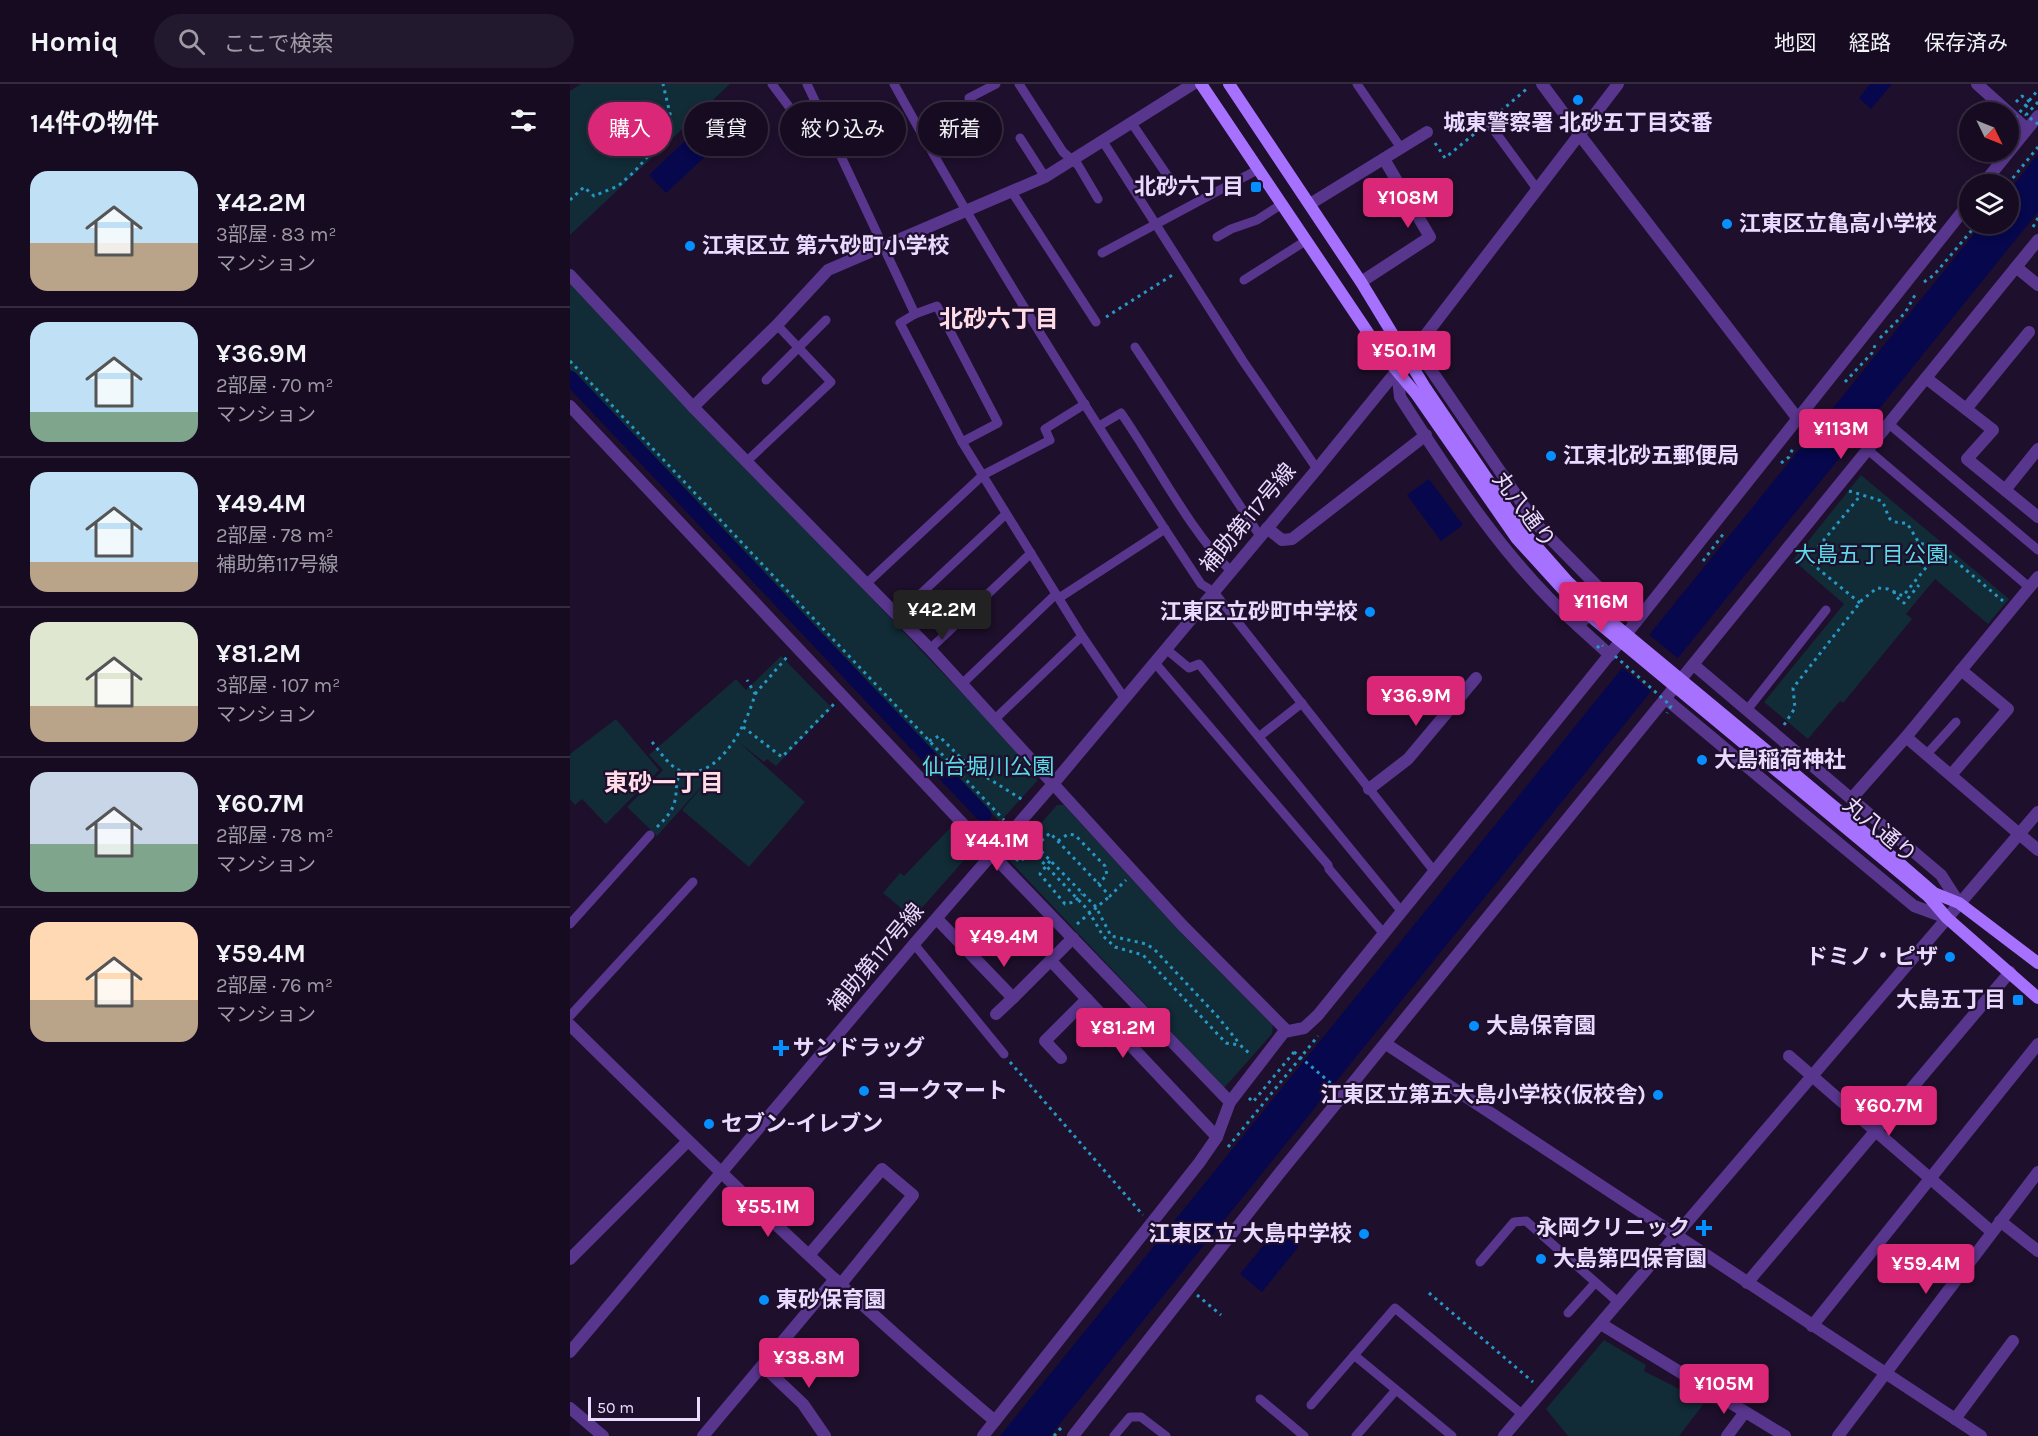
<!DOCTYPE html>
<html lang="ja">
<meta charset="utf-8">
<style>
body{margin:0;font-family:Karla,"Noto Sans JP",sans-serif;background:#23192e;color:#f1f3f6;height:100vh;display:flex;flex-direction:column;font-size:22px;white-space:nowrap}
*{box-sizing:border-box;margin:0}
p{font-size:20px;color:#9e9ba5}
.icon{flex:none;width:33px;height:33px;fill:none;stroke:currentColor;stroke-width:2;stroke-linecap:round;stroke-linejoin:round}
.map{position:relative;flex:1;overflow:hidden}
.side{display:flex;flex-direction:column;background:#160b21;width:570px}
.side>*{flex:none}
.top-card{position:absolute;left:18px;top:18px;width:570px;height:54px;display:flex;gap:12px}
.needle{width:39px;rotate:133deg}
.buttons{position:absolute;left:1389px;top:18px;display:grid;gap:12px}
.buttons a{display:grid;place-items:center;width:60px;height:60px;border-radius:50%;background:#160b21;box-shadow:0 3px 9px #0003,0 0 0 2px #352b3f;font-size:30px}
.scale{position:absolute;left:18px;bottom:15px;width:112px;box-sizing:border-box;padding-left:6px;border:3px solid #ebdaff;border-top:0;font-size:16px;line-height:21px;white-space:nowrap;color:#ebdaff;-webkit-text-stroke:4px #1e0f2c;paint-order:stroke}
.price{position:absolute;translate:-50% -51px;padding:0 14px;border-radius:6px;background:#db2777;color:#fff;font-size:20px;line-height:39px;filter:drop-shadow(0 2px 3px #0008)}
.price::after{content:'';position:absolute;left:50%;top:36px;width:18px;height:14px;margin-left:-9px;background:inherit;clip-path:polygon(0 0,100% 0,50% 100%)}
.price.on{background:#222;color:#fff}
ul{padding:0;list-style:none}
li{display:flex;align-items:center;gap:18px;height:150px;padding:0 30px}
li+li{border-top:2px solid #352b3f}
li span{display:grid;place-items:center;flex:none;width:168px;height:120px;border-radius:18px;color:#555}
li>.icon{margin-inline-start:auto}
span .icon{width:72px;height:72px;fill:#fffc;stroke-width:1}
li b{font-size:26px}
h2{display:flex;justify-content:space-between;align-items:center;height:72px;padding:0 30px;font-size:26px}
.pill{padding:0 21px;border-radius:27px;background:#160b21;box-shadow:0 3px 9px #0003,0 0 0 2px #352b3f;font-size:21px;line-height:54px}
.pill.on{background:#db2777;color:#fff}
header{display:flex;align-items:center;gap:36px;box-sizing:border-box;height:84px;padding:0 30px;background:#160b21;border-bottom:2px solid #352b3f}
header strong{font-size:28px}
nav{display:flex;gap:33px;margin-inline-start:auto;font-size:21px}
.search{width:420px;height:54px;background:#23192e;display:flex;align-items:center;gap:15px;box-sizing:border-box;padding:0 21px;border-radius:33px;color:#9e9ba5;font-size:22px}
main{display:flex;flex:1;min-height:0}
.map>svg:first-child{display:block}
.green{fill:#112b37}
.water{fill:#06074d}
.pier{fill:#1e0f2c}
.lines{fill:none;stroke-linecap:round;stroke-linejoin:round}
.canal{stroke:#06074d;stroke-width:15}
.path{stroke:#2798c6;stroke-width:3;stroke-dasharray:3 4.5;stroke-linecap:butt}
.service{stroke:#59368e;stroke-width:9}
.pedestrian{stroke:#59368e;stroke-width:12}
.minor{stroke:#59368e;stroke-width:12}
.tertiary{stroke:#59368e;stroke-width:12}
.secondary{stroke:#a671ff;stroke-width:12}
.path-bridge{stroke:#2798c6;stroke-width:3;stroke-dasharray:3 4.5;stroke-linecap:butt}
.secondary-bridge{stroke:#a671ff;stroke-width:12}
.poi-dot{fill:#068fff;stroke:#1e0f2c;stroke-width:2}
.labels{text-anchor:middle;dominant-baseline:central;stroke-width:4.5;stroke-linejoin:round;paint-order:stroke}
.poi-label{font-size:22px;font-weight:bold;fill:#ebdaff;stroke:#1e0f2c;text-anchor:start}
.street-label{font-size:22px;fill:#ebdaff;stroke:#1e0f2c}
.park-label{font-size:22px;fill:#5bdbea;stroke:#1e0f2c}
.neighbourhood-label{font-size:24px;font-weight:bold;fill:#ffdce6;stroke:#1e0f2c}
</style>
<header>
<strong>Homiq</strong>
<div class="search"><svg class="icon" aria-label="search" viewBox="0 0 24 24"><circle cx="10" cy="10" r="6"/><path d="M15 15l6 6"/></svg>ここで検索</div>
<nav><a>地図</a><a>経路</a><a>保存済み</a></nav>
</header>
<main>
<section class="side">
<h2>14件の物件<svg class="icon" aria-label="filters" viewBox="0 0 24 24"><path d="M4 7h16M4 17h16"/><circle cx="9" cy="7" r="2"/><circle cx="15" cy="17" r="2"/></svg></h2>
<ul>
<li><span style="background:linear-gradient(#bfe0f5 60%,#b9a48a 0)"><svg class="icon" aria-label="home" viewBox="0 0 24 24"><path d="M3 11l9-7 9 7M6 9v11h12V9"/></svg></span><div><b>¥42.2M</b><p>3部屋 · 83 m²</p><p>マンション</p></div></li>
<li><span style="background:linear-gradient(#bfe0f5 75%,#7fa58c 0)"><svg class="icon" aria-label="home" viewBox="0 0 24 24"><path d="M3 11l9-7 9 7M6 9v11h12V9"/></svg></span><div><b>¥36.9M</b><p>2部屋 · 70 m²</p><p>マンション</p></div></li>
<li><span style="background:linear-gradient(#bfe0f5 75%,#b9a48a 0)"><svg class="icon" aria-label="home" viewBox="0 0 24 24"><path d="M3 11l9-7 9 7M6 9v11h12V9"/></svg></span><div><b>¥49.4M</b><p>2部屋 · 78 m²</p><p>補助第117号線</p></div></li>
<li><span style="background:linear-gradient(#dfe7d0 70%,#b9a48a 0)"><svg class="icon" aria-label="home" viewBox="0 0 24 24"><path d="M3 11l9-7 9 7M6 9v11h12V9"/></svg></span><div><b>¥81.2M</b><p>3部屋 · 107 m²</p><p>マンション</p></div></li>
<li><span style="background:linear-gradient(#c9d6e8 60%,#7fa58c 0)"><svg class="icon" aria-label="home" viewBox="0 0 24 24"><path d="M3 11l9-7 9 7M6 9v11h12V9"/></svg></span><div><b>¥60.7M</b><p>2部屋 · 78 m²</p><p>マンション</p></div></li>
<li><span style="background:linear-gradient(#ffd9b3 65%,#b9a48a 0)"><svg class="icon" aria-label="home" viewBox="0 0 24 24"><path d="M3 11l9-7 9 7M6 9v11h12V9"/></svg></span><div><b>¥59.4M</b><p>2部屋 · 76 m²</p><p>マンション</p></div></li>
</ul>
</section>
<div class="map">
<svg width="1468" height="1352" viewBox="0 0 1468 1352">
<rect width="100%" height="100%" fill="#1e0f2c"/>
<g class="green">
<polygon points="11,0 160,0 0,151 0,7"/>
<polygon points="0,198 468,689 467,697 430,738 0,286"/>
<polygon points="1291,391 1439,515 1418,540 1365,495 1336,530 1342,535 1273,619 1270,617 1238,655 1194,618 1274,520 1223,476"/>
<polygon points="211,572 262,624 206,682 197,675 194,678 170,659 235,718 179,783 112,726 148,684 87,752 57,723 93,686 79,671 166,595 176,606"/>
<polygon points="46,635 89,686 36,740 12,715 5,721 0,715 0,670"/>
<polygon points="487,721 494,721 614,852 703,942 702,950 654,1004 439,776"/>
<polygon points="382,742 403,766 343,834 313,809 330,789 334,792"/>
<polygon points="1034,1256 1076,1281 1074,1287 1135,1318 1109,1352 998,1352 976,1325"/>
</g>
<g class="water">
<polygon points="1300,0 1322,0 1301,25 1289,14"/>
<polygon points="119,53 137,71 96,109 79,91"/>
<polygon points="1468,70 1468,128 480,1352 430,1352 1412,140 1438,140 1439,107"/>
<polygon points="859,395 893,441 871,457 837,411"/>
<polygon points="707,1145 729,1162 692,1208 670,1190"/>
</g>
<polygon class="pier" points="1076,548 1110,576 1083,609 1049,581"/>
<g class="lines">
<polyline class="canal" points="0,294 414,731"/>
<g class="path">
<polyline points="1446,18 1452,12 1460,18 1454,25"/>
<polyline points="925,32 959,3"/>
<polyline points="865,59 875,74 909,46"/>
<polyline points="1438,100 1468,63"/>
<polyline points="0,116 14,103 24,112 48,102 64,88 87,62 91,48 100,40 101,34 93,0"/>
<polyline points="1463,143 1468,134"/>
<polyline points="1354,198 1364,191 1407,140"/>
<polyline points="536,233 604,190"/>
<polyline points="1310,254 1335,229 1345,211"/>
<polyline points="0,277 434,736"/>
<polyline points="1275,298 1302,269 1306,259"/>
<polyline points="1211,379 1219,373 1223,364"/>
<path d="M1279,407L1312,417C1321,433 1314,439 1337,439L1349,459L1371,465"/>
<polyline points="1133,477 1154,449"/>
<polyline points="1324,507 1325,512 1334,519 1349,501"/>
<polyline points="1290,519 1241,479 1240,473 1290,412"/>
<polyline points="185,610 217,573"/>
<polyline points="1214,641 1225,624 1223,604 1292,516 1307,504 1318,505 1333,512 1371,465 1433,517"/>
<polyline points="173,643 212,673 264,620"/>
<polyline points="359,657 369,652 400,683 453,716"/>
<path d="M82,658C90,667 101,687 116,688C151,692 178,638 185,610L177,596"/>
<polyline points="386,685 398,681"/>
<path d="M87,743C94,736 101,729 104,720C108,708 104,697 112,687"/>
<polyline points="462,745 472,756"/>
<polyline points="488,757 498,750 505,751 535,782 537,791 528,800"/>
<polyline points="466,762 526,823 541,852 576,860 584,865 648,933 669,959"/>
<polyline points="466,762 480,749 540,812 556,796"/>
<polyline points="462,767 518,826 533,852 545,863 573,871 656,959 670,961 680,970"/>
<polyline points="446,775 450,778 461,767"/>
<polyline points="480,777 470,790 495,820 504,818 512,810"/>
<polyline points="507,840 540,812"/>
<polyline points="440,978 573,1131"/>
<polyline points="679,1014 683,1018 724,968"/>
<polyline points="658,1063 748,952"/>
<polyline points="859,1209 963,1298"/>
<polyline points="627,1211 651,1231"/>
<polyline points="484,1352 491,1344"/>
</g>
<g class="service">
<polyline points="202,0 220,24 238,61 261,52"/>
<polyline points="237,0 345,230 330,239 392,358 512,552 555,615"/>
<path d="M324,0C418,171 523,337 631,500L644,508L864,787"/>
<polyline points="449,0 493,68 508,81 528,115"/>
<polyline points="787,0 831,64"/>
<polyline points="399,14 426,0"/>
<polyline points="561,38 599,94"/>
<polyline points="918,38 967,105"/>
<polyline points="450,54 475,93"/>
<polyline points="532,56 673,277 747,385"/>
<polyline points="442,108 526,238"/>
<polyline points="647,153 661,145 687,136 712,120"/>
<polyline points="532,169 689,85"/>
<polyline points="674,196 737,156"/>
<polyline points="345,230 367,222 428,339 392,358"/>
<polyline points="565,263 690,452"/>
<polyline points="196,296 256,236"/>
<polyline points="1319,340 1468,466"/>
<path d="M529,342L551,329C584,376 621,449 661,487"/>
<polyline points="1298,366 1459,503"/>
<polyline points="176,378 261,298 207,241"/>
<polyline points="297,499 413,391 480,356 475,345 515,320"/>
<polyline points="489,514 595,445"/>
<polyline points="327,532 436,430"/>
<polyline points="360,565 461,469"/>
<polyline points="596,565 619,584 629,580 832,828"/>
<polyline points="585,579 758,781 759,785 814,850"/>
<polyline points="392,600 486,510"/>
<polyline points="1177,626 1256,526"/>
<polyline points="425,635 512,552"/>
<polyline points="690,652 732,619"/>
<polyline points="1357,670 1386,638"/>
<polyline points="0,840 80,751"/>
<polyline points="344,860 434,970"/>
<polyline points="0,932 123,798"/>
<polyline points="910,1178 944,1138 956,1137 1049,1219"/>
<polyline points="998,1229 1025,1199"/>
<polyline points="784,1271 882,1352"/>
<polyline points="690,1315 734,1352"/>
<polyline points="741,1321 825,1224 953,1331"/>
<polyline points="544,1352 560,1333 571,1333 596,1352"/>
<polyline points="786,1352 826,1306"/>
</g>
<polyline class="pedestrian" points="1407,0 1457,45"/>
<g class="minor">
<polyline points="972,0 1009,50"/>
<polyline points="1413,100 1468,32"/>
<polyline points="740,120 857,48"/>
<polyline points="1446,183 1468,201"/>
<polyline points="0,191 123,323 360,565 612,841 717,947"/>
<polyline points="791,198 860,153 814,75"/>
<path d="M827,286L830,313C882,394 936,478 1008,542L1036,511L966,440L857,280L836,275"/>
<polyline points="1356,294 1423,346 1397,375 1468,433"/>
<polyline points="0,322 410,758 660,1018"/>
<polyline points="123,323 207,241 258,186 475,93 623,0"/>
<polyline points="1396,325 1459,248"/>
<polyline points="1435,406 1468,365"/>
<polyline points="697,444 712,456 722,455 856,351"/>
<polyline points="1036,511 1066,538"/>
<polyline points="1008,542 1040,571"/>
<polyline points="1125,582 1371,791 1389,819"/>
<polyline points="1097,616 1344,822 1377,834"/>
<polyline points="1336,653 1468,766"/>
<polyline points="1381,691 1438,625 1391,586"/>
<polyline points="799,705 838,675 906,594"/>
<polyline points="1282,714 1336,653 1468,493"/>
<polyline points="367,835 443,914 503,854"/>
<polyline points="481,877 647,1053"/>
<polyline points="426,930 443,914"/>
<path d="M0,941C138,1077 277,1212 425,1337"/>
<polyline points="816,960 1411,1352"/>
<polyline points="1219,972 1422,1148"/>
<polyline points="491,974 475,957 517,915"/>
<polyline points="1430,1137 1468,1167"/>
<polyline points="239,1171 312,1085 343,1111 271,1200"/>
<polyline points="0,1175 118,1057"/>
<polyline points="1177,1199 1440,888"/>
<polyline points="1031,1240 1215,1352"/>
<polyline points="1242,1242 1468,960"/>
<polyline points="193,1282 233,1320 255,1352"/>
<polyline points="0,1324 33,1352"/>
<polyline points="1385,1335 1443,1257"/>
<polyline points="133,1352 265,1195"/>
<polyline points="413,1352 629,1079 647,1053 660,1018 714,948 734,944 748,931 1066,538 1400,118"/>
<polyline points="503,1352 708,1091 1468,156"/>
<polyline points="934,1352 1468,728"/>
<polyline points="1157,1352 1175,1328"/>
<polyline points="1268,1352 1468,1088"/>
</g>
<g class="tertiary">
<polyline points="1009,50 1228,335"/>
<polyline points="0,1268 344,860 483,700 747,385 851,257 1048,0"/>
</g>
<g class="secondary">
<polyline points="631,0 811,268 847,311"/>
<polyline points="659,0 791,198 856,305"/>
<polyline points="1273,730 1364,809 1389,819 1468,879"/>
<polyline points="1359,813 1377,834 1468,914"/>
</g>
<g class="path-bridge">
<polyline points="1468,18 1456,31 1468,40"/>
<polyline points="1445,34 1468,6"/>
<polyline points="1027,564 1031,560 1033,562"/>
<polyline points="1045,572 1101,622 1097,629"/>
<polyline points="724,968 769,1006"/>
</g>
<g class="secondary-bridge">
<polyline points="856,305 952,446 998,498 1044,540 1273,730"/>
<polyline points="847,311 947,455 1008,522 1359,813"/>
</g>
</g>
<g class="poi-dot">
<circle cx="1008" cy="16" r="6"/>
<rect x="680" y="97" width="12" height="12" rx="3"/>
<circle cx="1157" cy="140" r="6"/>
<circle cx="120" cy="162" r="6"/>
<circle cx="981" cy="372" r="6"/>
<circle cx="800" cy="528" r="6"/>
<circle cx="1132" cy="676" r="6"/>
<circle cx="1380" cy="873" r="6"/>
<rect x="1442" y="910" width="12" height="12" rx="3"/>
<circle cx="904" cy="942" r="6"/>
<path d="M208 955h6v6h6v6h-6v6h-6v-6h-6v-6h6z"/>
<circle cx="294" cy="1007" r="6"/>
<circle cx="1088" cy="1011" r="6"/>
<circle cx="139" cy="1040" r="6"/>
<path d="M1131 1135h6v6h6v6h-6v6h-6v-6h-6v-6h6z"/>
<circle cx="794" cy="1150" r="6"/>
<circle cx="971" cy="1175" r="6"/>
<circle cx="194" cy="1216" r="6"/>
</g>
<g class="labels">
<g class="poi-label">
<text x="1008" y="39" text-anchor="middle">城東警察署 北砂五丁目交番</text>
<text x="674" y="103" text-anchor="end">北砂六丁目</text>
<text x="1169" y="140">江東区立亀高小学校</text>
<text x="132" y="162">江東区立 第六砂町小学校</text>
<text x="993" y="372">江東北砂五郵便局</text>
<text x="788" y="528" text-anchor="end">江東区立砂町中学校</text>
<text x="1144" y="676">大島稲荷神社</text>
<text x="1368" y="873" text-anchor="end">ドミノ・ピザ</text>
<text x="1436" y="916" text-anchor="end">大島五丁目</text>
<text x="916" y="942">大島保育園</text>
<text x="223" y="964">サンドラッグ</text>
<text x="306" y="1007">ヨークマート</text>
<text x="1076" y="1011" text-anchor="end">江東区立第五大島小学校(仮校舎)</text>
<text x="151" y="1040">セブン-イレブン</text>
<text x="1120" y="1144" text-anchor="end">永岡クリニック</text>
<text x="782" y="1150" text-anchor="end">江東区立 大島中学校</text>
<text x="983" y="1175">大島第四保育園</text>
<text x="206" y="1216">東砂保育園</text>
</g>
<g class="street-label">
<text transform="translate(954 426) rotate(53)">丸八通り</text>
<text transform="translate(678 434) rotate(-50)">補助第117号線</text>
<text transform="translate(1310 746) rotate(40)">丸八通り</text>
<text transform="translate(306 874) rotate(-50)">補助第117号線</text>
</g>
<g class="park-label">
<text x="1301" y="471">大島五丁目公園</text>
<text x="418" y="683">仙台堀川公園</text>
</g>
<g class="neighbourhood-label">
<text x="429" y="235">北砂六丁目</text>
<text x="94" y="699">東砂一丁目</text>
</g>
</g>
</svg>
<div class="buttons">
<a><svg class="needle" viewBox="-14 -14 28 28"><path d="M0-13l5 13h-10z" fill="#e53935"/><path d="M0 13l5-13h-10z" fill="#9e9ba5"/></svg></a>
<a><svg class="icon" aria-label="layers" viewBox="0 0 24 24"><path d="M12 4l9 5-9 5-9-5zM3 14l9 5 9-5"/></svg></a>
</div>
<div class="scale">50 m</div>
<b class="price" style="left:838px;top:145px">¥108M</b>
<b class="price" style="left:834px;top:298px">¥50.1M</b>
<b class="price" style="left:1271px;top:376px">¥113M</b>
<b class="price" style="left:1031px;top:549px">¥116M</b>
<b class="price on" style="left:372px;top:557px">¥42.2M</b>
<b class="price" style="left:846px;top:643px">¥36.9M</b>
<b class="price" style="left:427px;top:788px">¥44.1M</b>
<b class="price" style="left:434px;top:884px">¥49.4M</b>
<b class="price" style="left:553px;top:975px">¥81.2M</b>
<b class="price" style="left:1319px;top:1053px">¥60.7M</b>
<b class="price" style="left:198px;top:1154px">¥55.1M</b>
<b class="price" style="left:1356px;top:1211px">¥59.4M</b>
<b class="price" style="left:239px;top:1305px">¥38.8M</b>
<b class="price" style="left:1154px;top:1331px">¥105M</b>
<div class="top-card">
<a class="pill on">購入</a>
<a class="pill">賃貸</a>
<a class="pill">絞り込み</a>
<a class="pill">新着</a>
</div>
</div>
</main>
